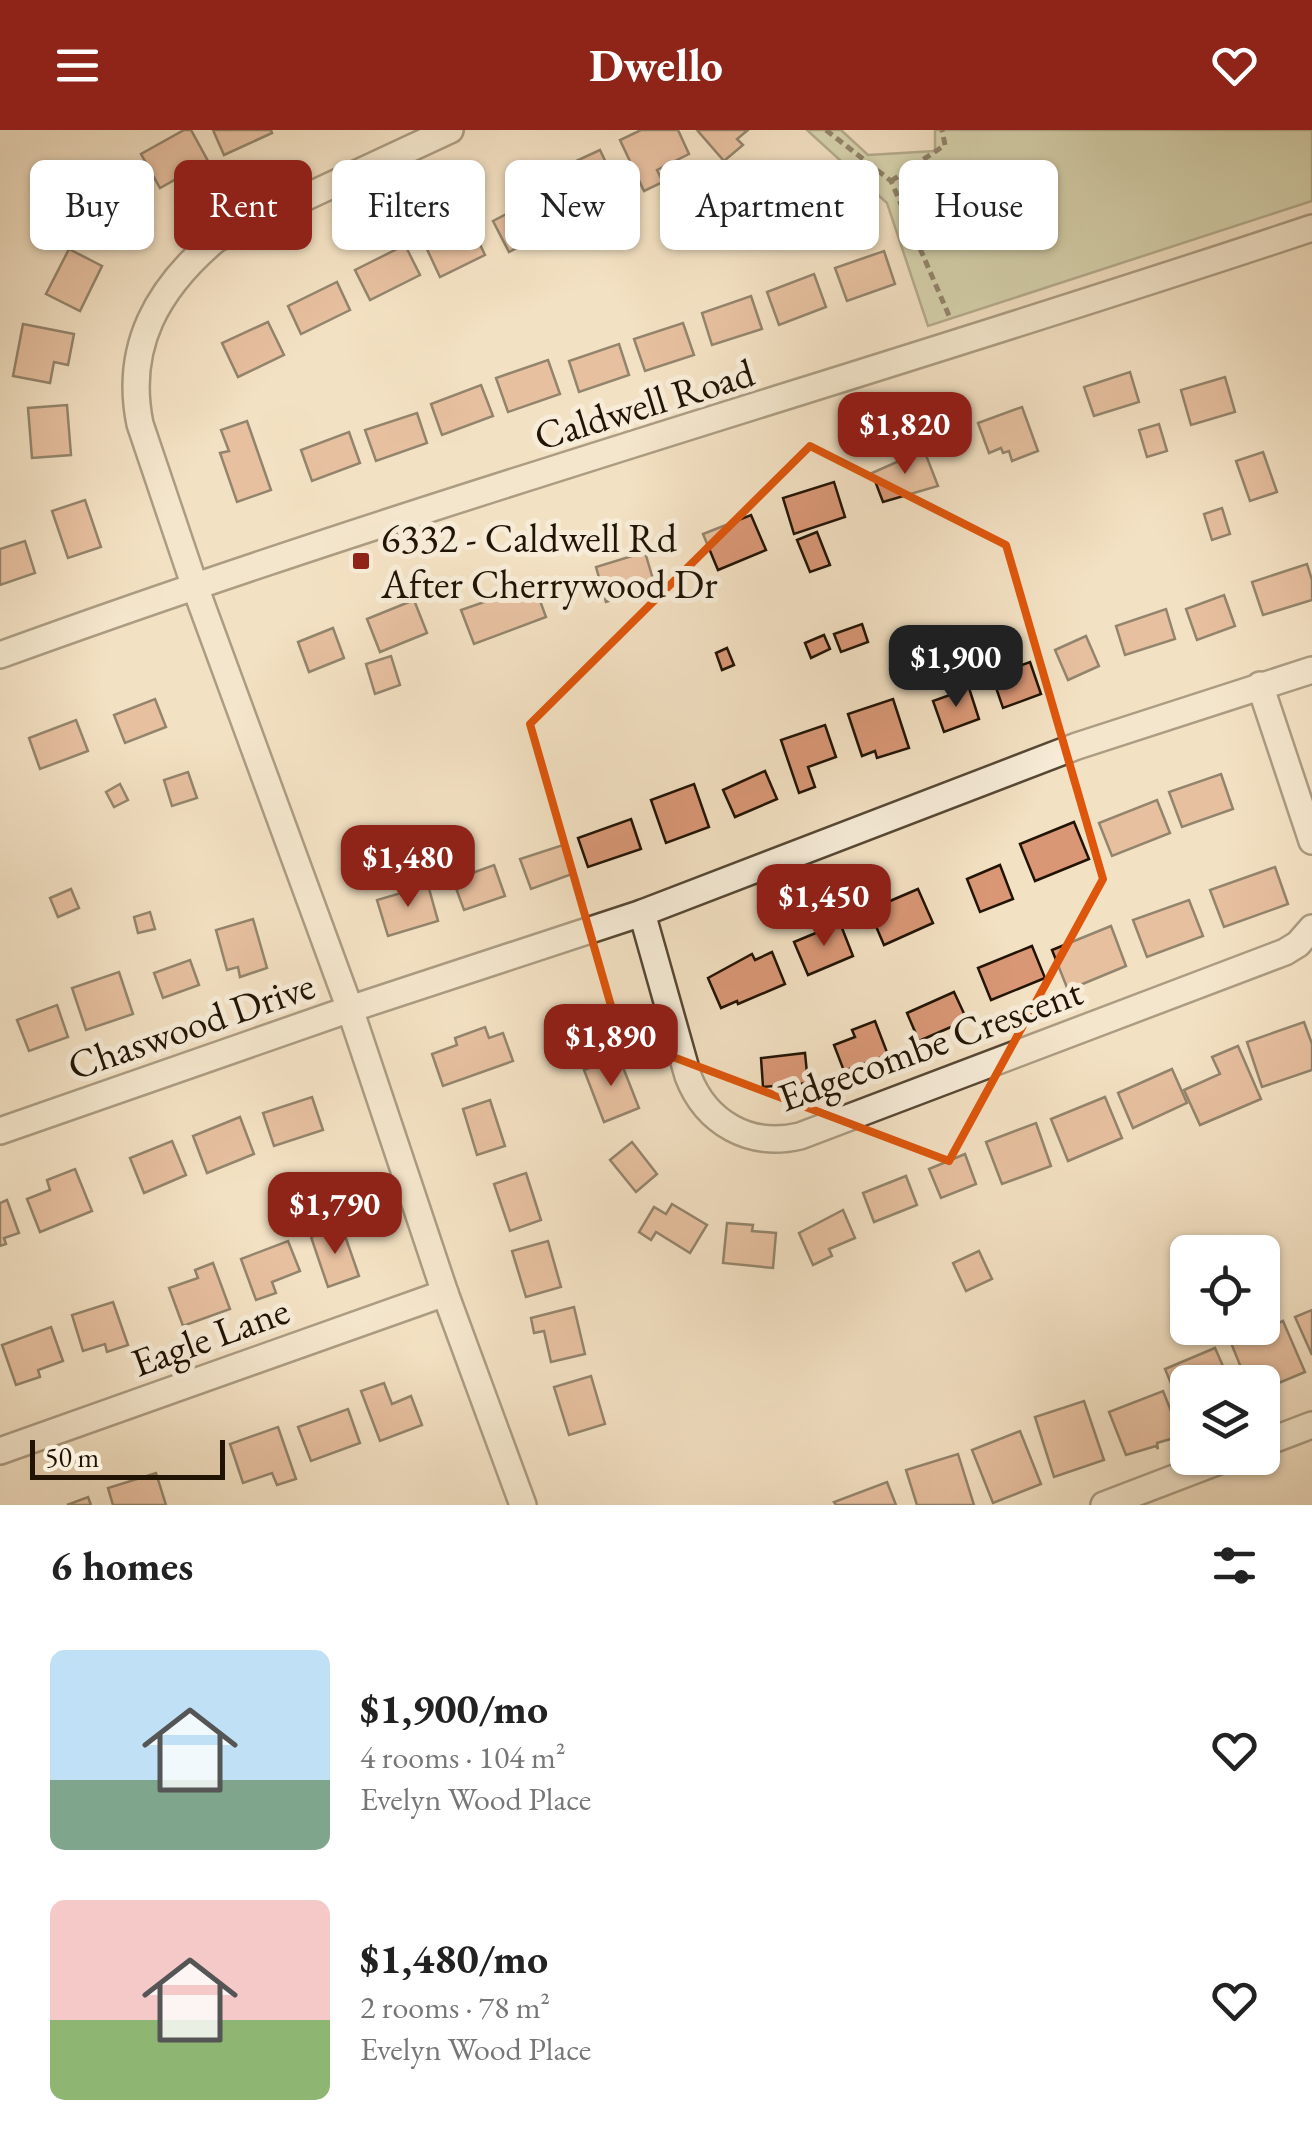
<!DOCTYPE html>
<meta charset="utf-8">
<style>
body{margin:0;font-family:"EB Garamond",serif;background:#f6f6f6;color:#222;height:100vh;display:flex;flex-direction:column;font-size:38px;white-space:nowrap}
*{box-sizing:border-box;margin:0}
p{font-size:32px;color:#767676}
.icon{flex:none;width:55px;height:55px;fill:none;stroke:currentColor;stroke-width:2;stroke-linecap:round;stroke-linejoin:round}
.map{position:relative;height:1375px;overflow:hidden}
.details{display:flex;flex-direction:column;background:#fff;flex:1}
.details>*{flex:none}
.guide{position:absolute;left:30px;top:30px;width:1252px;height:90px;display:flex;gap:20px}
.controls{position:absolute;left:1170px;top:1105px;display:grid;gap:20px}
.controls a{display:grid;place-items:center;width:110px;height:110px;border-radius:15px;background:#fff;box-shadow:0 2px 8px #0004;font-size:50px}
.scale{position:absolute;left:30px;bottom:25px;width:195px;box-sizing:border-box;padding-left:10px;border:5px solid #211405;border-top:0;font-size:28px;line-height:35px;white-space:nowrap;color:#211405;-webkit-text-stroke:8px #f7ecd8;paint-order:stroke}
.price{position:absolute;translate:-50% -85px;padding:0 22px;border-radius:20px;background:#8f2418;color:#fff;font-size:32px;line-height:65px;filter:drop-shadow(0 2px 5px #0008)}
.price::after{content:'';position:absolute;left:50%;top:60px;width:30px;height:22px;margin-left:-15px;background:inherit;clip-path:polygon(0 0,100% 0,50% 100%)}
.price.current{background:#222;color:#fff}
ul{padding:0;list-style:none}
li{display:flex;align-items:center;gap:30px;height:250px;padding:0 50px}
li span{display:grid;place-items:center;flex:none;width:280px;height:200px;border-radius:15px;color:#555}
li>.icon{margin-inline-start:auto}
span .icon{width:120px;height:120px;fill:#fffc;stroke-width:1}
li b{font-size:42px}
h2{display:flex;justify-content:space-between;align-items:center;height:120px;padding:0 50px;font-size:42px}
.tag{padding:0 35px;border-radius:15px;background:#fff;box-shadow:0 2px 8px #0004;font-size:35px;line-height:90px}
.tag.current{background:#8f2418;color:#fff}
header{display:flex;justify-content:space-between;align-items:center;height:130px;padding:0 50px;background:#8f2418;color:#fff;font-size:45px;font-weight:700}
.map>svg:first-child{display:block}
.green{fill:#b6c498;stroke:#6c6c4e;stroke-width:2.5}
.building{fill:#d99776;stroke:#211405;stroke-width:2.5}
.lines{fill:none;stroke-linecap:round;stroke-linejoin:round}
.minor-casing{stroke:#564734;stroke-width:30}
.path{stroke:#211405;stroke-width:5;stroke-dasharray:8 5;stroke-linecap:butt}
.minor{stroke:#f7ecd8;stroke-width:25}
.marked{fill:none;stroke:#de560c;stroke-width:8;stroke-linejoin:round}
.poi-dot{fill:#8f2418;stroke:#f7ecd8;stroke-width:4}
.labels{text-anchor:middle;dominant-baseline:central;stroke-width:10;stroke-linejoin:round;paint-order:stroke}
.street-label{font-size:40px;fill:#211405;stroke:#f7ecd8}
.poi-label{font-size:40px;fill:#211405;stroke:#f7ecd8;text-anchor:start}
</style>
<header><svg class="icon" aria-label="menu" viewBox="0 0 24 24"><path d="M4 6h16M4 12h16M4 18h16"/></svg>Dwello<svg class="icon" aria-label="heart" viewBox="0 0 24 24"><path d="M12 20l-8-8c-3-5 5-10 8-4 3-6 11-1 8 4z"/></svg></header>
<div class="map">
<svg width="1312" height="1375" viewBox="0 0 1312 1375">
<rect width="100%" height="100%" fill="#f3e1c3"/>
<filter id="stains"><feTurbulence type="fractalNoise" baseFrequency=".002" numOctaves="4"/><feColorMatrix values="0 0 0 0 .2 0 0 0 0 .09 0 0 0 0 .02 0 0 0 .5 -.17"/></filter>
<radialGradient id="worn" r=".72"><stop offset=".6" stop-color="#630" stop-opacity="0"/><stop offset="1" stop-color="#630" stop-opacity=".3"/></radialGradient>
<polygon class="green" points="807,0 841,0 868,25 935,21 935,0 1312,0 1312,71 928,196 887,73"/>
<g class="building">
<polygon points="184,0 191,0 208,31 160,58 141,24"/>
<polygon points="213,0 271,0 272,3 224,25"/>
<polygon points="641,0 678,0 689,24 657,40 663,52 644,61 620,10"/>
<polygon points="697,0 748,0 737,9 743,15 724,31"/>
<polygon points="600,20 618,58 590,71 592,76 570,86 550,43"/>
<polygon points="56,46 79,67 60,88 37,68"/>
<polygon points="119,53 145,77 110,116 83,91"/>
<polygon points="533,60 553,99 509,122 493,91 514,80 510,72"/>
<polygon points="465,83 485,125 440,147 425,115 442,106 437,96"/>
<polygon points="405,115 420,145 370,170 355,140"/>
<polygon points="69,119 102,136 80,181 46,164"/>
<polygon points="884,121 895,154 847,171 835,138"/>
<polygon points="814,144 826,177 779,195 767,162"/>
<polygon points="337,152 350,180 301,204 288,176"/>
<polygon points="751,166 762,199 712,215 702,183"/>
<polygon points="268,192 284,225 238,247 222,213"/>
<polygon points="683,193 694,225 645,241 634,209"/>
<polygon points="23,194 74,204 68,235 54,232 50,253 13,246"/>
<polygon points="619,214 629,245 579,262 569,231"/>
<polygon points="548,230 560,264 508,282 496,248"/>
<polygon points="1130,242 1139,272 1094,286 1084,257"/>
<polygon points="1225,247 1235,282 1191,295 1181,260"/>
<polygon points="481,255 493,286 442,305 431,274"/>
<polygon points="67,275 71,325 32,328 28,278"/>
<polygon points="1022,277 1038,321 1012,331 1009,321 1003,323 1001,318 989,323 978,293"/>
<polygon points="417,283 427,313 376,331 365,300"/>
<polygon points="247,291 271,360 237,372 220,323 229,321 221,300"/>
<polygon points="1159,294 1167,321 1147,327 1139,300"/>
<polygon points="349,302 360,333 312,351 301,320"/>
<polygon points="924,320 938,356 883,372 872,343"/>
<polygon points="1263,322 1277,362 1250,371 1236,331"/>
<polygon points="834,352 845,387 794,404 783,368"/>
<polygon points="85,370 101,417 68,428 52,381"/>
<polygon points="1222,378 1230,404 1212,410 1204,384"/>
<polygon points="751,385 766,420 718,440 703,404"/>
<polygon points="817,402 830,435 810,442 797,410"/>
<polygon points="25,411 35,443 0,455 0,419"/>
<polygon points="645,422 655,456 606,472 596,437"/>
<polygon points="1307,434 1312,450 1312,470 1263,485 1252,452"/>
<polygon points="532,449 546,487 474,514 461,480 490,470 488,465"/>
<polygon points="1224,465 1235,496 1197,510 1186,479"/>
<polygon points="414,470 427,503 380,522 367,489"/>
<polygon points="1166,479 1175,509 1125,525 1116,496"/>
<polygon points="862,494 868,512 841,522 834,504"/>
<polygon points="333,498 344,528 309,542 298,512"/>
<polygon points="824,505 830,519 811,528 805,513"/>
<polygon points="1086,506 1099,536 1068,550 1055,520"/>
<polygon points="727,518 734,535 722,540 716,523"/>
<polygon points="391,526 400,555 375,564 366,534"/>
<polygon points="1030,532 1041,564 1003,578 992,546"/>
<polygon points="969,558 979,589 944,602 933,571"/>
<polygon points="155,569 166,597 125,613 114,585"/>
<polygon points="893,569 909,618 877,628 875,621 862,626 848,584"/>
<polygon points="76,590 88,621 40,639 29,608"/>
<polygon points="825,595 836,627 808,637 815,657 799,663 781,610"/>
<polygon points="765,641 777,669 735,687 723,660"/>
<polygon points="188,642 197,668 172,676 164,650"/>
<polygon points="1221,644 1233,679 1182,697 1169,662"/>
<polygon points="120,654 128,670 114,677 106,662"/>
<polygon points="694,654 709,697 666,713 651,670"/>
<polygon points="1157,670 1170,703 1112,726 1099,693"/>
<polygon points="631,689 641,719 588,737 578,708"/>
<polygon points="1074,692 1089,729 1035,751 1020,714"/>
<polygon points="563,715 572,744 531,759 520,729"/>
<polygon points="494,735 505,766 464,780 453,750"/>
<polygon points="1000,735 1013,769 980,782 967,749"/>
<polygon points="1275,737 1288,774 1224,797 1210,760"/>
<polygon points="428,755 438,791 388,806 377,770"/>
<polygon points="71,759 79,778 58,787 50,768"/>
<polygon points="918,759 933,793 884,815 869,780"/>
<polygon points="1189,770 1203,806 1147,827 1133,790"/>
<polygon points="150,782 155,799 138,803 134,787"/>
<polygon points="253,789 267,838 240,847 238,837 227,840 216,800"/>
<polygon points="840,793 853,826 808,845 794,812"/>
<polygon points="1111,796 1126,836 1068,860 1052,820"/>
<polygon points="1032,816 1045,848 991,870 978,838"/>
<polygon points="772,822 785,854 738,874 737,871 721,878 708,848 752,824 755,830"/>
<polygon points="190,830 199,855 163,868 154,843"/>
<polygon points="119,842 133,884 86,900 72,858"/>
<polygon points="954,862 967,890 919,911 907,883"/>
<polygon points="57,875 68,907 29,921 17,890"/>
<polygon points="586,877 589,886 605,881 613,912 564,926 552,887"/>
<polygon points="875,891 888,925 844,941 834,915 855,907 852,900"/>
<polygon points="1304,892 1312,914 1312,940 1262,957 1247,912"/>
<polygon points="485,897 489,908 503,903 513,931 443,956 432,924 457,915 455,908"/>
<polygon points="1238,916 1261,969 1200,995 1184,960 1220,944 1212,927"/>
<polygon points="805,923 808,953 763,957 761,928"/>
<polygon points="619,927 639,978 604,992 584,940"/>
<polygon points="1172,939 1187,973 1133,998 1118,963"/>
<polygon points="312,967 323,1000 274,1016 263,983"/>
<polygon points="1105,967 1122,1008 1068,1031 1051,989"/>
<polygon points="490,970 505,1016 477,1025 463,979"/>
<polygon points="240,987 254,1024 207,1043 193,1006"/>
<polygon points="1036,993 1051,1036 1002,1054 986,1012"/>
<polygon points="172,1011 186,1045 144,1063 130,1028"/>
<polygon points="632,1012 657,1044 636,1062 610,1030"/>
<polygon points="965,1024 976,1054 941,1068 929,1039"/>
<polygon points="75,1039 92,1081 40,1102 27,1069 50,1060 47,1050"/>
<polygon points="526,1043 541,1090 510,1101 494,1054"/>
<polygon points="906,1046 917,1075 874,1092 863,1063"/>
<polygon points="7,1070 19,1103 4,1108 6,1114 0,1116 0,1073"/>
<polygon points="672,1074 707,1095 690,1123 656,1102 651,1110 639,1102 654,1077 666,1084"/>
<polygon points="843,1080 855,1108 829,1119 832,1126 813,1135 799,1103"/>
<polygon points="727,1093 753,1095 752,1101 776,1103 773,1138 723,1133"/>
<polygon points="342,1097 359,1146 328,1157 311,1107"/>
<polygon points="288,1111 300,1141 272,1152 276,1163 256,1170 241,1129"/>
<polygon points="548,1111 561,1157 526,1167 512,1121"/>
<polygon points="979,1121 992,1149 966,1161 953,1133"/>
<polygon points="213,1133 230,1179 183,1196 169,1158 198,1148 195,1140"/>
<polygon points="113,1172 128,1215 107,1222 105,1214 83,1221 72,1185"/>
<polygon points="574,1177 585,1224 551,1232 544,1201 534,1203 531,1188"/>
<polygon points="1312,1180 1312,1225 1295,1187"/>
<polygon points="1283,1191 1305,1242 1262,1260 1262,1252 1247,1252 1231,1213"/>
<polygon points="51,1197 63,1231 38,1240 40,1247 16,1255 2,1215"/>
<polygon points="1215,1218 1230,1252 1188,1252 1185,1287 1165,1239"/>
<polygon points="591,1246 605,1294 569,1305 554,1257"/>
<polygon points="384,1253 392,1274 411,1266 422,1295 380,1311 361,1261"/>
<polygon points="1163,1261 1181,1306 1157,1313 1158,1319 1156,1316 1126,1325 1109,1282"/>
<polygon points="1084,1271 1104,1330 1054,1347 1035,1287"/>
<polygon points="348,1279 360,1313 311,1331 298,1297"/>
<polygon points="278,1297 296,1349 277,1355 272,1343 243,1353 230,1314"/>
<polygon points="1020,1301 1041,1354 993,1373 972,1320"/>
<polygon points="958,1324 974,1375 917,1375 906,1340"/>
<polygon points="156,1343 166,1375 113,1375 108,1358"/>
<polygon points="887,1352 896,1375 836,1375 834,1372"/>
<polygon points="88,1367 91,1375 67,1375"/>
</g>
<g class="lines">
<defs>
<g id="minor">
<path d="M450,0L216,109C158,158 124,216 140,294L194,454L350,879L445,1163L523,1375"/>
<path d="M0,525C432,368 876,244 1312,98"/>
<polyline points="1260,555 1312,711"/>
<path d="M642,783L688,946C706,993 750,1018 800,1006L1285,822L1298,814L1312,798"/>
<polyline points="0,1001 350,879 642,783 1077,616 1312,540"/>
<polyline points="1262,1314 1312,1295"/>
<polyline points="0,1321 445,1163"/>
<polyline points="1104,1375 1227,1328"/>
</g>
</defs>
<use href="#minor" class="minor-casing"/>
<g class="path">
<polyline points="826,0 891,51 950,188"/>
<polyline points="891,51 945,15 942,0"/>
</g>
<use href="#minor" class="minor"/>
</g>
<path d="M0 0H1312V1375H0ZM810,316L1006,415L1103,749L949,1031L620,907L530,594Z" fill="#f3e1c3" fill-opacity=".55" fill-rule="evenodd"/>
<path class="marked" d="M810,316L1006,415L1103,749L949,1031L620,907L530,594Z"/>
<rect class="poi-dot" x="351" y="421" width="20" height="20" rx="5"/>
<g class="labels">
<g class="street-label">
<text transform="translate(644 274) rotate(-17)">Caldwell Road</text>
<text transform="translate(191 895) rotate(-19)">Chaswood Drive</text>
<text transform="translate(930 914) rotate(-20)">Edgecombe Crescent</text>
<text transform="translate(210 1206) rotate(-20)">Eagle Lane</text>
</g>
<g class="poi-label">
<text x="381" y="408">6332 - Caldwell Rd<tspan x="381" dy="46">After Cherrywood Dr</tspan></text>
</g>
</g>
<rect width="100%" height="100%" filter="url(#stains)"/>
<rect width="100%" height="100%" fill="url(#worn)"/>
</svg>
<div class="controls">
<a><svg class="icon" aria-label="locate" viewBox="0 0 24 24"><circle cx="12" cy="12" r="6"/><path d="M12 2v4M12 18v4M2 12h4M18 12h4"/></svg></a>
<a><svg class="icon" aria-label="layers" viewBox="0 0 24 24"><path d="M12 4l9 5-9 5-9-5zM3 14l9 5 9-5"/></svg></a>
</div>
<div class="scale">50 m</div>
<b class="price" style="left:905px;top:347px">$1,820</b>
<b class="price current" style="left:956px;top:580px">$1,900</b>
<b class="price" style="left:408px;top:780px">$1,480</b>
<b class="price" style="left:824px;top:819px">$1,450</b>
<b class="price" style="left:611px;top:959px">$1,890</b>
<b class="price" style="left:335px;top:1127px">$1,790</b>
<div class="guide">
<a class="tag">Buy</a>
<a class="tag current">Rent</a>
<a class="tag">Filters</a>
<a class="tag">New</a>
<a class="tag">Apartment</a>
<a class="tag">House</a>
</div>
</div>
<section class="details">
<h2>6 homes<svg class="icon" aria-label="filters" viewBox="0 0 24 24"><path d="M4 7h16M4 17h16"/><circle cx="9" cy="7" r="2"/><circle cx="15" cy="17" r="2"/></svg></h2>
<ul>
<li><span style="background:linear-gradient(#bfe0f5 65%,#7fa58c 0)"><svg class="icon" aria-label="home" viewBox="0 0 24 24"><path d="M3 11l9-7 9 7M6 9v11h12V9"/></svg></span><div><b>$1,900/mo</b><p>4 rooms · 104 m²</p><p>Evelyn Wood Place</p></div><svg class="icon" aria-label="heart" viewBox="0 0 24 24"><path d="M12 20l-8-8c-3-5 5-10 8-4 3-6 11-1 8 4z"/></svg></li>
<li><span style="background:linear-gradient(#f6c9c9 60%,#8fb573 0)"><svg class="icon" aria-label="home" viewBox="0 0 24 24"><path d="M3 11l9-7 9 7M6 9v11h12V9"/></svg></span><div><b>$1,480/mo</b><p>2 rooms · 78 m²</p><p>Evelyn Wood Place</p></div><svg class="icon" aria-label="heart" viewBox="0 0 24 24"><path d="M12 20l-8-8c-3-5 5-10 8-4 3-6 11-1 8 4z"/></svg></li>
</ul>
</section>
